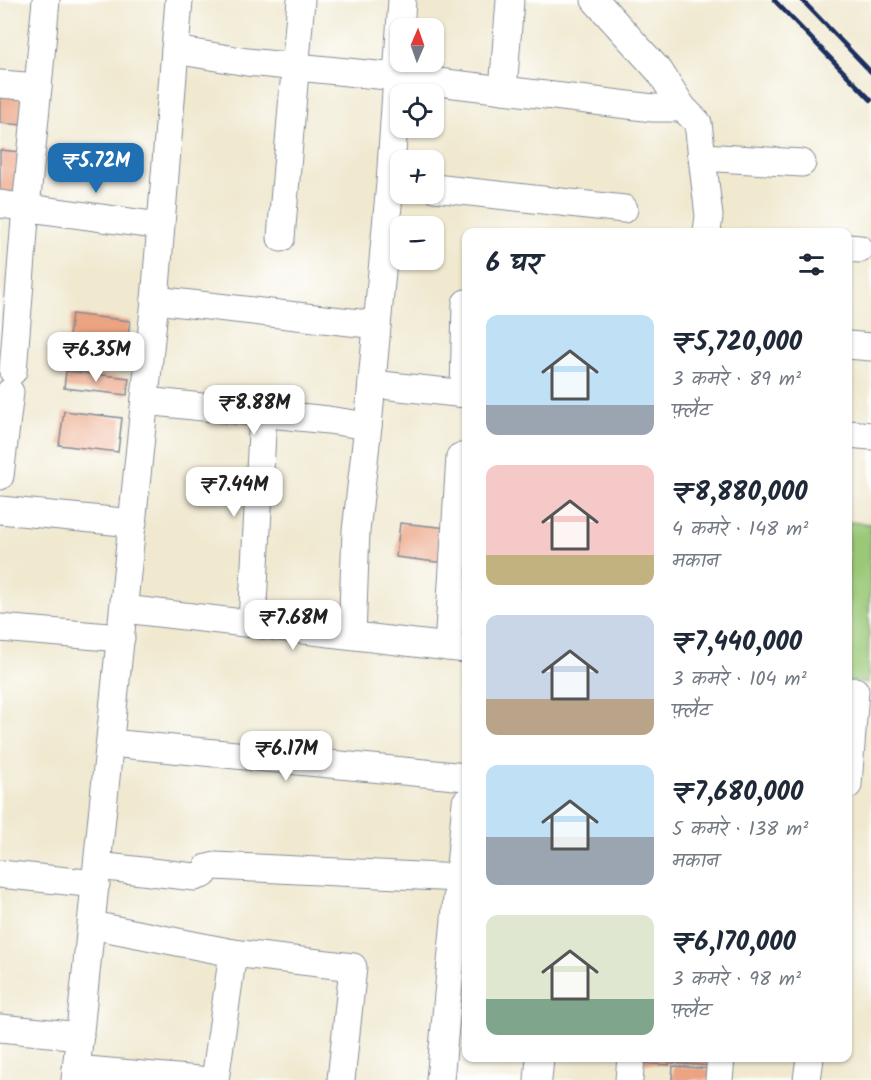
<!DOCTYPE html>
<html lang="hi">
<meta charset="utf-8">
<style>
body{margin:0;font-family:Kalam,"Playpen Sans Deva",sans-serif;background:#f2f2f3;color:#1f2937;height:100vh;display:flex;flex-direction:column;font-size:22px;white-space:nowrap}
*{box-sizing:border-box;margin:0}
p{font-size:20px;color:#747a83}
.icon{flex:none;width:33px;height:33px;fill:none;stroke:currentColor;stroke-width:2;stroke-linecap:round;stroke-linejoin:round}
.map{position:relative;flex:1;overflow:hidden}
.side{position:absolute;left:462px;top:228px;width:390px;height:834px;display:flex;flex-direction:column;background:#fff;border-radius:12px;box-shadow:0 2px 4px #0004}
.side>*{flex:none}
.needle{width:39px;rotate:2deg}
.buttons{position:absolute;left:390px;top:18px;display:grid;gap:12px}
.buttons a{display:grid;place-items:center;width:54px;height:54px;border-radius:12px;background:#fff;box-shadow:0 2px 4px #0004;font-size:30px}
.price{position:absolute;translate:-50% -51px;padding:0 14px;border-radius:12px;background:#fff;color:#222;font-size:20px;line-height:39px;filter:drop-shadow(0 2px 3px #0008)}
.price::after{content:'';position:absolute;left:50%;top:36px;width:18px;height:14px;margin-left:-9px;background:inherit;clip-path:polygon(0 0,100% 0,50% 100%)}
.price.on{background:#1f6fb2;color:#fff}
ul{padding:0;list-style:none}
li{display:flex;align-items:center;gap:18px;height:150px;padding:0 24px}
li span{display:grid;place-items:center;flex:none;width:168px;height:120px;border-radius:12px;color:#555}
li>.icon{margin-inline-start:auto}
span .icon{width:72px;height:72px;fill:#fffc;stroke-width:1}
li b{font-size:26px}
h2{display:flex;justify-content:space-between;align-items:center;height:72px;padding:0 24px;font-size:26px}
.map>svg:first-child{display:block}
.green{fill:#9ac876;stroke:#5a7c6a;stroke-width:1.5}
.building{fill:#eba382}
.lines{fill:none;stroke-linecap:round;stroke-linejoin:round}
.minor-casing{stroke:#868c97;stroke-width:29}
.minor{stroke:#fff;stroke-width:27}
.rail{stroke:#1b2f5e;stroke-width:4.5}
</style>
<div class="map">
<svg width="871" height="1080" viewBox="0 0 871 1080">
<rect width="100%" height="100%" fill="#fff"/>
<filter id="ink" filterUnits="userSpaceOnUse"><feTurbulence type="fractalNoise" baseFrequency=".0167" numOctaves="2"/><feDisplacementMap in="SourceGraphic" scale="12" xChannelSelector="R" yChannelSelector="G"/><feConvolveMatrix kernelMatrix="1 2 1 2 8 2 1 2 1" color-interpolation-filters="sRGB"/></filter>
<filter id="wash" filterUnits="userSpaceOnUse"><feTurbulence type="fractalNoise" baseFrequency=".008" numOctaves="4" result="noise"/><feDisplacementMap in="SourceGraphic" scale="24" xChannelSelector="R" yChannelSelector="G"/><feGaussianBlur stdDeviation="1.35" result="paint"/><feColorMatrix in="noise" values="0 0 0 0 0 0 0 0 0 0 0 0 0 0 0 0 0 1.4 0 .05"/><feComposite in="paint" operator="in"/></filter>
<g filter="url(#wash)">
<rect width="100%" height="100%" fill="#f0e9d0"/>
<polygon class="green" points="848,522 871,524 868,683 848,681"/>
<g id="blocks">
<g class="building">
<polygon points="0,93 26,96 23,125 0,123"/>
<polygon points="0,150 21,152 16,198 0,196"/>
<polygon points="72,314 130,321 124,365 66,358"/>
<polygon points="66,371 129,378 127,395 64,388"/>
<polygon points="64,411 122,418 118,452 59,445"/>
<polygon points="400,523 448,528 444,563 396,557"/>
<polygon points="462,603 466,604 466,635 455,633"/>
<polygon points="636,1058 669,1058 669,1065 636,1063"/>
<polygon points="673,1058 711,1058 711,1066 672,1063"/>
<polygon points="673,1066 712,1069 711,1080 672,1080"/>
</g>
</g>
</g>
<g filter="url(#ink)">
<use href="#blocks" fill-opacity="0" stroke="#868c97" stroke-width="1.5"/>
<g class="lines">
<defs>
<g id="minor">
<polyline points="595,0 660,72 683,108 698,123 709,216 707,232"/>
<polyline points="175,50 247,62 397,77 653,108 683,108"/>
<polyline points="0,84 38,87 46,0"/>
<polyline points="503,90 510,0"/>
<polyline points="702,157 802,163"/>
<polyline points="434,188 624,209"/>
<polyline points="0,204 160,226"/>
<polyline points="281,238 301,0"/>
<polyline points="848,248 860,249"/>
<polyline points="155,300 377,325"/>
<polyline points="848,345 871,347"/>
<polyline points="13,371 26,207 38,87"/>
<polyline points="372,384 466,394"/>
<polyline points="464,393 466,303"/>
<polyline points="145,401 328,420 368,426"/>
<polyline points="848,434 871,436"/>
<polyline points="0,476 10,392"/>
<polyline points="0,510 133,523"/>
<polyline points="124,609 466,649"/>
<polyline points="252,623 263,414"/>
<polyline points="0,628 121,638"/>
<polyline points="352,635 356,531 368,426 390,183 402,0"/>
<polyline points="448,647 460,457"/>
<polyline points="110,743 466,777"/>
<polyline points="848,785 855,691"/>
<polyline points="98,866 195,877 204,874 207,868 215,866 459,878"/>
<polyline points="0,874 96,884"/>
<polyline points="92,925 233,953"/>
<polyline points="0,1028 80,1036"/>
<polyline points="76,1069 199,1080"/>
<polyline points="75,1080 155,300 179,0"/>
<polyline points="215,1080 233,953 353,967 341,1080"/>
<polyline points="440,1080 466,802"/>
<polyline points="538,1080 540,1058"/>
<polyline points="629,1080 631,1058"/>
<polyline points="719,1080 721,1058"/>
<polyline points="807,1080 810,1058"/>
</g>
</defs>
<use href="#minor" class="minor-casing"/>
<use href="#minor" class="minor"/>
<g class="rail">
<polyline points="774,0 871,100"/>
<polyline points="802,0 871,72"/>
</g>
</g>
</g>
</svg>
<div class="buttons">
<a><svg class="needle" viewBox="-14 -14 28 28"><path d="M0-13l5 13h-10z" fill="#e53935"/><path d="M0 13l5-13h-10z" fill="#747a83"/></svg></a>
<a><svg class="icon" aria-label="locate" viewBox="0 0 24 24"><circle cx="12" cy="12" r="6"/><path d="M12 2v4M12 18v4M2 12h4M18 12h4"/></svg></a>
<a>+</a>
<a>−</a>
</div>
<b class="price on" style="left:96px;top:194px">₹5.72M</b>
<b class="price" style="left:96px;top:383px">₹6.35M</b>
<b class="price" style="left:254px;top:436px">₹8.88M</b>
<b class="price" style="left:234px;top:518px">₹7.44M</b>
<b class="price" style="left:293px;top:651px">₹7.68M</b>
<b class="price" style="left:286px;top:782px">₹6.17M</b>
<section class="side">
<h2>6 घर<svg class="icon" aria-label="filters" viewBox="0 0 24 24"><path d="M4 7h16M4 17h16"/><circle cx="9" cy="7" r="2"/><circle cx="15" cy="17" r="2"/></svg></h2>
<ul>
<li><span style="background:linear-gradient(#bfe0f5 75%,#9aa5b1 0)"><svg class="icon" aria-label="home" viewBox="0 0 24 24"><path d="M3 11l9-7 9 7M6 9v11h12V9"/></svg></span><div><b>₹5,720,000</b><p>3 कमरे · 89 m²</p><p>फ़्लैट</p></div></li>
<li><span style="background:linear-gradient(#f6c9c9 75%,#c2b280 0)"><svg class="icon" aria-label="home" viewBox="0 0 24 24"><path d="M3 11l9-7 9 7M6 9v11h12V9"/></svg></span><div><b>₹8,880,000</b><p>4 कमरे · 148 m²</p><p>मकान</p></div></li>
<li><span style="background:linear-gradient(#c9d6e8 70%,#b9a48a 0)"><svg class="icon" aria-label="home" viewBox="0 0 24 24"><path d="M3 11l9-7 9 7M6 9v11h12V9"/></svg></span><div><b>₹7,440,000</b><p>3 कमरे · 104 m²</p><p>फ़्लैट</p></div></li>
<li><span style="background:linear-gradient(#bfe0f5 60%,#9aa5b1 0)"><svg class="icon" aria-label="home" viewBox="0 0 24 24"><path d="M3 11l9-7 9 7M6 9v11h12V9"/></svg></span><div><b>₹7,680,000</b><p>5 कमरे · 138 m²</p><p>मकान</p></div></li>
<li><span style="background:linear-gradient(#dfe7d0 70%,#7fa58c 0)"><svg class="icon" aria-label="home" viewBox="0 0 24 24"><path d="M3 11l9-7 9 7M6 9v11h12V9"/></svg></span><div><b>₹6,170,000</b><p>3 कमरे · 98 m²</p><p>फ़्लैट</p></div></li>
</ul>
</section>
</div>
